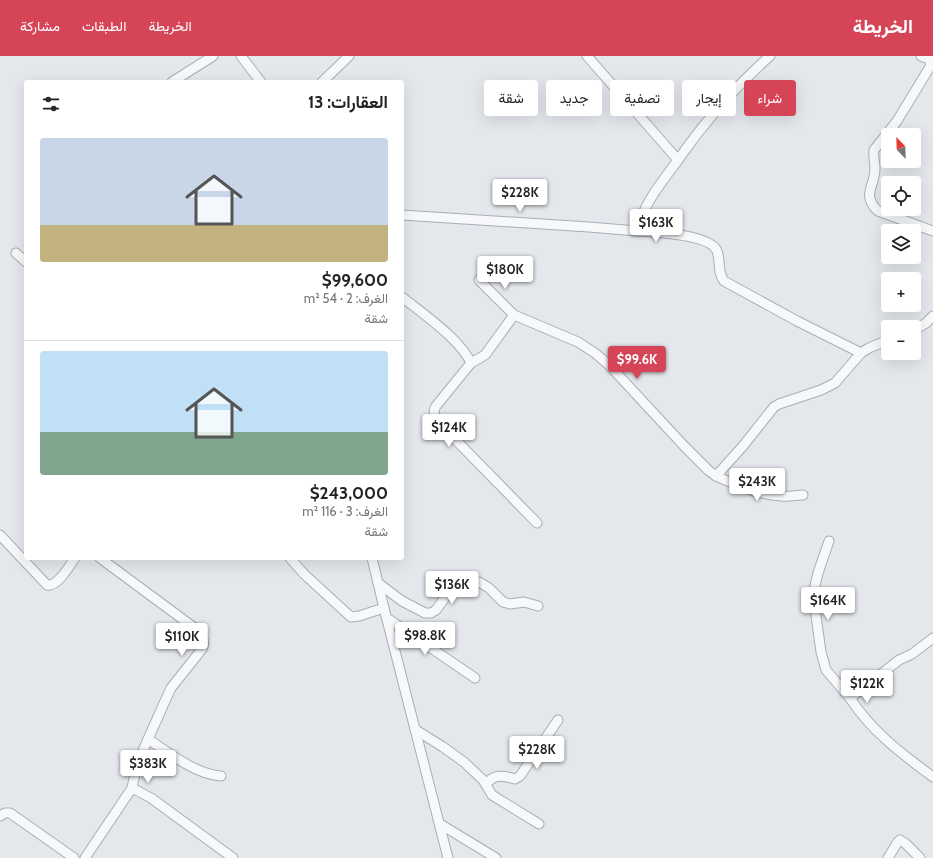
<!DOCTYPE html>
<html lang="ar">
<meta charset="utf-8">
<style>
body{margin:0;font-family:Cabin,Vazirmatn,sans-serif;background:#f6f6f6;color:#222;direction:rtl;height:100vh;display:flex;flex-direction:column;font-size:15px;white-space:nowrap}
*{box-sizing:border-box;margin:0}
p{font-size:13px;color:#767676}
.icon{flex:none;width:22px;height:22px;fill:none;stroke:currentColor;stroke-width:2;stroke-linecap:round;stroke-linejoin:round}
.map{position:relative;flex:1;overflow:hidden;direction:ltr}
.side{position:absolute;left:24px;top:24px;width:380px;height:480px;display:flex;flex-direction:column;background:#fff;border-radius:4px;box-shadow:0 4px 16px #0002;direction:rtl}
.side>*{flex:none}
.banner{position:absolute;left:416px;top:24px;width:380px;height:36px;direction:rtl;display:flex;gap:8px}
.needle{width:26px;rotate:337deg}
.controls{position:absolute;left:881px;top:72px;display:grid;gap:8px}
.controls a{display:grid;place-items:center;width:40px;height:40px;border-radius:4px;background:#fff;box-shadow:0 4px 16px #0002;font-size:20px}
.price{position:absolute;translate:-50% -34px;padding:0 9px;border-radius:4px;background:#fff;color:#222;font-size:13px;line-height:26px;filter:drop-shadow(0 1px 2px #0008)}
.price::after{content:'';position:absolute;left:50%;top:24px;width:12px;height:9px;margin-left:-6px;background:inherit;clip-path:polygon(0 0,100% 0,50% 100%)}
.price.current{background:#d64458;color:#fff}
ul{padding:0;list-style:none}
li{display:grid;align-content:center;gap:8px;height:212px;padding:0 16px}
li+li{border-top:1px solid #e0e0e0}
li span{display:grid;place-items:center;height:124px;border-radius:4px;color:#555}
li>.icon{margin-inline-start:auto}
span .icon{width:72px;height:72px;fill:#fffc;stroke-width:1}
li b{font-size:17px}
h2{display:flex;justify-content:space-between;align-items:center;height:48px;padding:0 16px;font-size:17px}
.chip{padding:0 14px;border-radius:4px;background:#fff;box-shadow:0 4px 16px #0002;font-size:14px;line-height:36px}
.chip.current{background:#d64458;color:#fff}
header{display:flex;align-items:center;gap:24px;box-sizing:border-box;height:56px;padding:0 20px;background:#d64458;color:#fff}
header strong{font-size:19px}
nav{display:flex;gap:22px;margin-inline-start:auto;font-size:14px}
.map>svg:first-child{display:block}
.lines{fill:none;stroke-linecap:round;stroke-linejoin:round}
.minor-casing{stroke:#a8aeb7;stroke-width:11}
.minor{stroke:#f7f8fa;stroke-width:9}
</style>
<header>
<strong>الخريطة</strong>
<nav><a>الخريطة</a><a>الطبقات</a><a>مشاركة</a></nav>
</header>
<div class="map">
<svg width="933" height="802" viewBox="0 0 933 802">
<rect width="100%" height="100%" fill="#e4e7ec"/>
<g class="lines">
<defs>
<g id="minor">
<polyline points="241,0 261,26"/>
<path d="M587,0L678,104C662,126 643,148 637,175C653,176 710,178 717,195C721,206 717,216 724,225L797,265L861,297"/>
<path d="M921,0L929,3L931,9L897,65L874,94C873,100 875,106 875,113C875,130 861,139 878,155L933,175"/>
<polyline points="172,26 213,0"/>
<polyline points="322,26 349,0"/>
<path d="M678,104C705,65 735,31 770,0"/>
<polyline points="402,159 589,171 637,175"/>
<polyline points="16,197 26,206"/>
<polyline points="479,224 514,259"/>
<path d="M402,241C423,258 460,283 471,307L485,299L514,259L578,286L595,297L609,309L685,391L708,414L716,420L743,390L774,351L779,348L821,334L835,327L861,297L869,292L888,284"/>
<polyline points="914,274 926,267 933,260"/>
<path d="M471,307L436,350C431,358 437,363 442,370L537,467"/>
<path d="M716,420C736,429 759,439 781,440C789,441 796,439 803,439"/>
<path d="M0,479L47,529C58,531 69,510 75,502"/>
<polyline points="829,485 818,517 813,538 821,596 826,614 850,642"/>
<path d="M100,502L196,573C201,579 206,585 202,593L171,632L165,645L137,708L132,732"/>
<polyline points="290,502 304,518 351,561 359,560 384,552"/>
<polyline points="372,502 384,552 448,802"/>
<polyline points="378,527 402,545 425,557 431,557 436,554 454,529 460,525 470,524 479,526 489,532 503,546 510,548 524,546 538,550"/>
<polyline points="387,562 475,622"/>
<path d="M933,582L912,598L899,604L894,608L850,642C871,675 902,698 933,721"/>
<polyline points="416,674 443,691 464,706 483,724 492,739 539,768"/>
<path d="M148,683C169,697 195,718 221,720"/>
<path d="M486,728C494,718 503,719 515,723L520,720L558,664"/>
<polyline points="0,760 5,757 10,757 74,802"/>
<polyline points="440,768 496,802"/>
<polyline points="85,802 132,732 151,742 233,802"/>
<polyline points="888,802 897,787 900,784 906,788 920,802"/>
</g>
</defs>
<use href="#minor" class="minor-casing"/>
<use href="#minor" class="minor"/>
</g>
</svg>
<div class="controls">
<a><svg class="needle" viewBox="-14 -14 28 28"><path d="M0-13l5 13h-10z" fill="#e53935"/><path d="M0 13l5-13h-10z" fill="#767676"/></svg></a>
<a><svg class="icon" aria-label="locate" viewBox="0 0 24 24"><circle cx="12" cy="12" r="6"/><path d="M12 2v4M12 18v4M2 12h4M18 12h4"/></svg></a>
<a><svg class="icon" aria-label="layers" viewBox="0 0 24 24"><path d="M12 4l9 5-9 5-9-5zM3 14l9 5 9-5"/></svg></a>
<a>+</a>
<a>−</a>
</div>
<b class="price" style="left:520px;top:157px">$228K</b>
<b class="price" style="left:656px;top:187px">$163K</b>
<b class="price" style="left:505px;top:234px">$180K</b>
<b class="price current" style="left:637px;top:324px">$99.6K</b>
<b class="price" style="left:449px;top:392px">$124K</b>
<b class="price" style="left:757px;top:446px">$243K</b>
<b class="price" style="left:452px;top:549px">$136K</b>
<b class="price" style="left:828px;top:565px">$164K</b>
<b class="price" style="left:425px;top:600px">$98.8K</b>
<b class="price" style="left:182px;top:601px">$110K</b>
<b class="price" style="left:867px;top:648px">$122K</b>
<b class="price" style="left:537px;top:714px">$228K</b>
<b class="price" style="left:148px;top:728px">$383K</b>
<div class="banner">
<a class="chip current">شراء</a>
<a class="chip">إيجار</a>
<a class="chip">تصفية</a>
<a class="chip">جديد</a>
<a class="chip">شقة</a>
</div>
<section class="side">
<h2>العقارات: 13<svg class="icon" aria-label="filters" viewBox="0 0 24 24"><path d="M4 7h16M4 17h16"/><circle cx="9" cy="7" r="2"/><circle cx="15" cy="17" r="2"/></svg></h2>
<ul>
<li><span style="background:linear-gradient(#c9d6e8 70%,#c2b280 0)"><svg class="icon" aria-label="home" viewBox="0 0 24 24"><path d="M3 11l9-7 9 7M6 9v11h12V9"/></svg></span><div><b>$99,600</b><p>الغرف: 2 · 54 m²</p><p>شقة</p></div></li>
<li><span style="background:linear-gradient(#bfe0f5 65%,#7fa58c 0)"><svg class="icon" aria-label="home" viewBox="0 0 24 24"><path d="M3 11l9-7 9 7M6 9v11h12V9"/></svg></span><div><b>$243,000</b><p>الغرف: 3 · 116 m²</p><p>شقة</p></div></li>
</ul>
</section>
</div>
